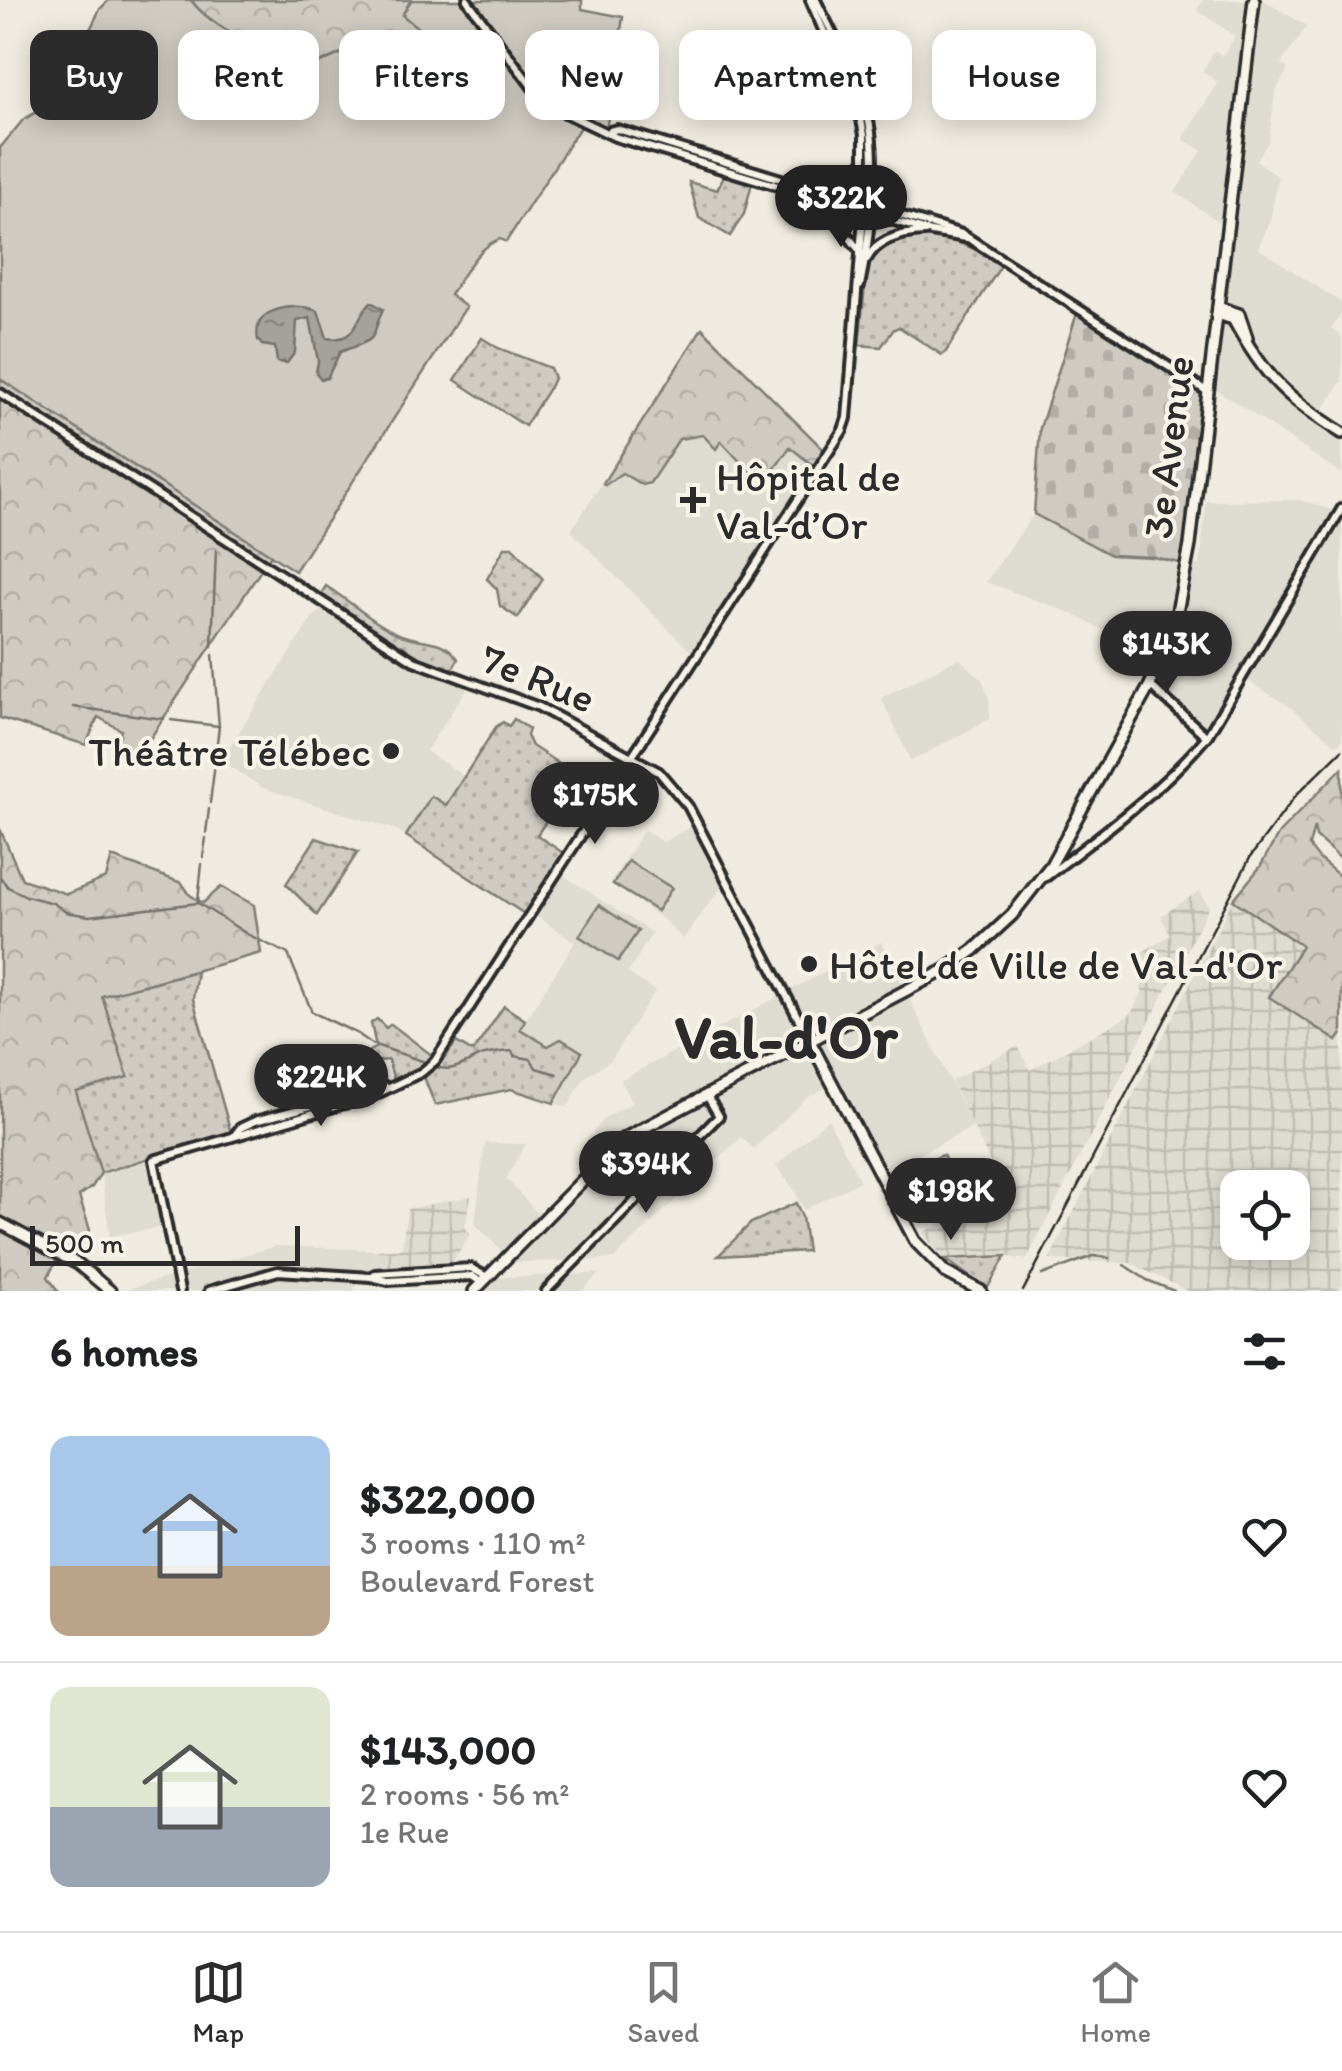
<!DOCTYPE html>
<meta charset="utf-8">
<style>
body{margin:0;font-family:Itim,sans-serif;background:#f2f2f2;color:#202124;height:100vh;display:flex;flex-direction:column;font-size:38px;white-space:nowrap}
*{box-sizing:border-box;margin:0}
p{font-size:32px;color:#757577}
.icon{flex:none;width:55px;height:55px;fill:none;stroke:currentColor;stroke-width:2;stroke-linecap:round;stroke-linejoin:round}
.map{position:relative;height:1291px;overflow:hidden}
.drawer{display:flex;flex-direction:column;background:#fff;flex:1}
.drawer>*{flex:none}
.hud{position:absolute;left:30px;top:30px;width:1282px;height:90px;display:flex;gap:20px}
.buttons{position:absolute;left:1220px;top:1170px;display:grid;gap:20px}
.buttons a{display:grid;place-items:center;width:90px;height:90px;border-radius:20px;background:#fff;box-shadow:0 5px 25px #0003;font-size:50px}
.scale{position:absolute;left:30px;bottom:25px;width:270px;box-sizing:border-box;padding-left:10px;border:5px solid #2b2b2b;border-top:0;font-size:28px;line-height:35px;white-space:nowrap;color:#2b2b2b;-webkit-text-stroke:8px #f7f3e8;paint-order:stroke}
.price{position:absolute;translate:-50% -85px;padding:0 22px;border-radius:35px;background:#2b2b2b;color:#fff;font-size:32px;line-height:65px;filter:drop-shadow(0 2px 5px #0008)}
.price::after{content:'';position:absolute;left:50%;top:60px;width:30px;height:22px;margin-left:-15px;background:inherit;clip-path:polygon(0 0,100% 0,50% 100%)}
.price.active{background:#222;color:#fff}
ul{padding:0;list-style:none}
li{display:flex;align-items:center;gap:30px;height:250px;padding:0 50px}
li+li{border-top:2px solid #e0e0e0}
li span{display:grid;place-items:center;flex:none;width:280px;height:200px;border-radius:20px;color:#555}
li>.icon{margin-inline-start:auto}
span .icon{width:120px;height:120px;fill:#fffc;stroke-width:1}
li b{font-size:42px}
h2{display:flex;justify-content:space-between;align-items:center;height:120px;padding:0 50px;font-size:42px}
.tag{padding:0 35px;border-radius:20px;background:#fff;box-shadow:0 5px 25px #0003;font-size:35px;line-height:90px}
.tag.active{background:#2b2b2b;color:#fff}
.tabs{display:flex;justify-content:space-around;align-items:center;height:140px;border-top:2px solid #e0e0e0;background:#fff;font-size:28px;color:#757577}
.tabs a{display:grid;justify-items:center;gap:5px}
.tabs .active{color:#2b2b2b}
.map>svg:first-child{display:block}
.built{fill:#dedbd1}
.industrial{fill:url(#industrial-grid);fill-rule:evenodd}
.green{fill:#cfcbc2;stroke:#7d7b76;stroke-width:2.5}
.forest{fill:url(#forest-crowns);stroke:#7d7b76;stroke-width:2.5}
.cemetery{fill:url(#cemetery-stones);stroke:#7d7b76;stroke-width:2.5}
.park{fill:url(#park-dots);stroke:#7d7b76;stroke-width:2.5}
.water{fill:url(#water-ripples);stroke:#74726e;stroke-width:2.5}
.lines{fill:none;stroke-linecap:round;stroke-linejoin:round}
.stream{stroke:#74726e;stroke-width:2.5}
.minor-casing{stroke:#2b2b2b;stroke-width:14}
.major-casing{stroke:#2b2b2b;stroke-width:16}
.minor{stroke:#f7f3e8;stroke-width:6}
.major{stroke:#f7f3e8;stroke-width:9}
.rail{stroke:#2b2b2b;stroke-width:2.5}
.poi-dot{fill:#2b2b2b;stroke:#f7f3e8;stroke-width:4}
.labels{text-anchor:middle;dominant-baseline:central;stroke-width:8;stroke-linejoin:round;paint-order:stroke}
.street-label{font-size:42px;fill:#2b2b2b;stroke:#f7f3e8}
.poi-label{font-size:42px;fill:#2b2b2b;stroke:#f7f3e8;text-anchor:start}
.town-label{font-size:62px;font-weight:bold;fill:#2b2b2b;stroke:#f7f3e8}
</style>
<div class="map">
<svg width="1342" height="1291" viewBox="0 0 1342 1291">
<defs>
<pattern id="industrial-grid" width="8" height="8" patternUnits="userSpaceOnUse" patternTransform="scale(2.5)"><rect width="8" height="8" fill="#dedbd1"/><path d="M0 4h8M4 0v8" fill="none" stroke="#bfbcb4"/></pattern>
<pattern id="forest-crowns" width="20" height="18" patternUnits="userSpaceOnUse" patternTransform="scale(2.5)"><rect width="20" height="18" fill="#cfcbc2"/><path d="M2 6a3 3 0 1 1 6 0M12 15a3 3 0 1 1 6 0" fill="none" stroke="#b2aea7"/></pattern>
<pattern id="cemetery-stones" width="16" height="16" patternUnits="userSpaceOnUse" patternTransform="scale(2.5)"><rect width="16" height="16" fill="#cfcbc2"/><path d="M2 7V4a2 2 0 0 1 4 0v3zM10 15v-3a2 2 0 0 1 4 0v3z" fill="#b2aea7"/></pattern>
<pattern id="park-dots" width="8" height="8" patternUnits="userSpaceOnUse" patternTransform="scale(2.5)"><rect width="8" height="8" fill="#cfcbc2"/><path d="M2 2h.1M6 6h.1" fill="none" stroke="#b2aea7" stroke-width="1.8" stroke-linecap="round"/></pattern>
<pattern id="water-ripples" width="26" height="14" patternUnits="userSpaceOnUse" patternTransform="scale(2.5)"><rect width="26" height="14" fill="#a4a29a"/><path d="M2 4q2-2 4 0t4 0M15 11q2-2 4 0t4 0" fill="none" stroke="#86847e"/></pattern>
</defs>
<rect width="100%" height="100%" fill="#efebe0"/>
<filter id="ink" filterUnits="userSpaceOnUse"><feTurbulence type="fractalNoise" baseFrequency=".01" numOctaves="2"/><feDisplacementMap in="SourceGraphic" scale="20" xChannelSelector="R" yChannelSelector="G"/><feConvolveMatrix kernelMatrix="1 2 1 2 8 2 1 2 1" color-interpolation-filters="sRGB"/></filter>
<g filter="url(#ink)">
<g class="built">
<polygon points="1203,0 1263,0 1307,26 1281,64 1288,69 1275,92 1269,141 1256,160 1278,177 1270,221 1258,248 1342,303 1342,313 1331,329 1342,337 1342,381 1317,418 1342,435 1342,474 1214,388 1228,228 1175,192 1202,151 1183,139 1218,82 1202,71 1215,51 1223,56 1235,36 1197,10"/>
<polygon points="702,328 826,452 695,656 571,531"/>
<polygon points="1300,500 1342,513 1342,741 1337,745 1287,705 1245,679 1206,740 1146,687 1158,660 1071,613 986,582 1034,514 1111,555 1153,557 1200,566 1206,501"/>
<polygon points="323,609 418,668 468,687 426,751 464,776 445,806 430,797 406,836 396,830 263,788 230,767 227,761 227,751 262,696 313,617"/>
<polygon points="959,658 982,679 989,698 990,719 911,761 881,698"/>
<polygon points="692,826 723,885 683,939 665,921 610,883 644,830 663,842"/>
<polygon points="563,875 652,933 628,973 655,991 611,1060 585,1077 567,1107 554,1103 582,1052 561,1039 548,1047 520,1029 575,942 536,916"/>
<polygon points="881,942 973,1127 881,1174 834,1083 806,1098 754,1149 741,1137 614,1259 503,1263 601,1162 584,1143 606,1117 632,1103 621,1080"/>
<polygon points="828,1119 860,1181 804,1210 793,1188 776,1166"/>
<polygon points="485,1143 526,1144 506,1179 540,1216 503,1252 475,1224"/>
<polygon points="152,1160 165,1227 110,1236 101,1173"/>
<polygon points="276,1246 377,1250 372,1283 358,1281 353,1291 121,1291"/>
<polygon points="600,1273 582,1291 474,1291 487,1278"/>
</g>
<g class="industrial">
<polygon points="1199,891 1209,907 1026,1260 1006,1256 945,1259 922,1233 1003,1189 951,1081 1018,1046 1030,1070 1130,1015 1143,991 1140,987 1153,979 1141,953 1170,935 1161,916"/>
<path d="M1233,900L1302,946L1269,996L1338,1041L1342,1034V1285L1338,1291H1188L1130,1263L1049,1260ZM1238,1188H1292V1242H1238Z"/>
<polygon points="471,1196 465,1228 470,1234 450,1266 374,1272 377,1250 402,1248 407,1209"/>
</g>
<g class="green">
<path d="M109,0H191C207,22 251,48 277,49L300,72L359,45L406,44L402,15L411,0H582V9L623,17L607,124L601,134L580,127L506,242L500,239C477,247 463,276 450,295L466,307L295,571L0,379V148L23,120L43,108L71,69L100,9Z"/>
<polygon points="628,861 672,888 657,911 613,884"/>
<polygon points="599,905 638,931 618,961 579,936"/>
<path d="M943,1155C963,1191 957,1198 923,1217L900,1180L904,1169Z"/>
</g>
<g class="forest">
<path d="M191,0H411L402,15L418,28L406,44L359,45L300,72L277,49C251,47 207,22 191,0Z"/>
<polygon points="702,328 826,452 816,468 790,447 770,475 761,469 750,472 721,441 716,449 703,435 679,439 650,483 642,485 622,473 605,485 603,483"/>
<polygon points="0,379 271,555 136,760 115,755 121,730 98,717 86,745 0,718"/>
<polygon points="1342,768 1342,860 1316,837 1314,827 1309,846 1319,859 1342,878 1342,1034 1337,1041 1269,997 1302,946 1233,900 1260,867 1279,833"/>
<polygon points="0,829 22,879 67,894 106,878 112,857 182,883 190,895 203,903 221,887 254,905 261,953 102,996 128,1077 77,1093 101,1173 92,1187 79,1196 90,1230 75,1257 61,1251 48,1277 58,1291 0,1291"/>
</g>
<polygon class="cemetery" points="1077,313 1205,394 1184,564 1153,557 1111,555 1034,514 1040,428"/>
<g class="park">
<polygon points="726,171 753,179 744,214 730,236 699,218 689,182 717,190"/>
<path d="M939,235L982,252L1002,264L945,353L942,355L899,327L894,329L881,347L859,345L867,265C883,238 910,236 939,235Z"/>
<polygon points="482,338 498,348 550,368 554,378 551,385 525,426 455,380"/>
<polygon points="505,547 512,547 543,579 518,618 500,606 497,589 487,579"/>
<path d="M326,586C350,601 375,625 401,635C423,643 445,638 458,659L452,670L405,651L319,597Z"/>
<polygon points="514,719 529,729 527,736 532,746 576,775 537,835 566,855 526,915 406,836 431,796 446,805 496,727 503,722 509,726"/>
<polygon points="316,838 358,852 317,915 286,884"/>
<polygon points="197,971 193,999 231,1133 101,1173 76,1092 128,1077 102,996"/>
<polygon points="504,1006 525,1020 520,1029 548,1046 561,1039 582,1052 554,1103 511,1089 435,1105 422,1072 438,1055 445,1058 456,1042 473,1052"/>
<polygon points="377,1019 386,1028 391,1024 433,1056 416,1071 394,1080 388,1060 363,1063 361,1056 376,1047 371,1023"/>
<polygon points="796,1203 802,1217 807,1251 718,1256 751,1223"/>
<polygon points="1006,1256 987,1289 945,1259"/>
</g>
<path class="water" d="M371,302L383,309C368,343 382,337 340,352L327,378L321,379L316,373L318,361L310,318L297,321L295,352L287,363L277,362L275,347L262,345L258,340C257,335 257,329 259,324C266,306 304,303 318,311L327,338C357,343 354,319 371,302Z"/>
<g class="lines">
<g class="stream">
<polyline points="212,646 216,550"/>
<polyline points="213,655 219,726 215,759"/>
<polyline points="73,707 164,719"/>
<polyline points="171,720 218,726"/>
<polyline points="210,803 215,763"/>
<polyline points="206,833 209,809"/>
<polyline points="203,857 206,838"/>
<polyline points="0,877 8,887 26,896 53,903 66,912 89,916 198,903 247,934 288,954 312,1012 358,1034 372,1044 428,1063"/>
<polyline points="198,901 202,864"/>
<path d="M434,1066C449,1073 463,1065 476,1058C486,1053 501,1052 512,1051L514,1056L531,1059L536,1068L557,1074"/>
<polyline points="1124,1265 1147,1280 1174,1291"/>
<polyline points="1042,1275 1093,1256 1109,1258"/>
</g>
<defs>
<g id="minor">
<polyline points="467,0 539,96 565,113 615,137 931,232 966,238"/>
<path d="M816,0C834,37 855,75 867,114C880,155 869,243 860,286"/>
<polyline points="610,131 617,129 962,234 1208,392"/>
<polyline points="818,198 859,250"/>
<path d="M867,259C878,238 903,233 925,232"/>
<polyline points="0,393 414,661 539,707 659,772 688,806 810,1041"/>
<polyline points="1150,685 1206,736"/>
<path d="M1046,877C1104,832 1161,791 1208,735L1342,508"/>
<polyline points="234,1136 240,1128 255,1121 385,1086"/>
<polyline points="601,1162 638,1198"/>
<polyline points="371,1277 375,1274 471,1268 487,1277"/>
<polyline points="180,1291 154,1160 375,1095 422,1072 435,1061 843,430 847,418 864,204 864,135 860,115 810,0"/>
<polyline points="209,1291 278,1271 371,1277 388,1281 472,1276 482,1283"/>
<polyline points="546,1291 719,1116 706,1094"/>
</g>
<g id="major">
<polyline points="1218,307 1239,314 1247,338"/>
<path d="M1217,314L1233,319C1265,378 1287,398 1342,433"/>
<polyline points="810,1041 915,1241 945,1272 981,1291"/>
<polyline points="0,1223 78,1264 110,1291"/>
<polyline points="474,1291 623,1139 945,970 974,950 1012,915 1051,865 1150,685 1174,628 1190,545 1254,0"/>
</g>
</defs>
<use href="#minor" class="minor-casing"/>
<use href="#major" class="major-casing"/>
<use href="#minor" class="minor"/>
<use href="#major" class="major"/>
<polyline class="rail" points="1023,1291 1251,856 1296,795 1342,750"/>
</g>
</g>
<g class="poi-dot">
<path d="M688 485h10v10h10v10h-10v10h-10v-10h-10v-10h10z"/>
<circle cx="391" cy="751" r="10"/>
<circle cx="809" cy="964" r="10"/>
</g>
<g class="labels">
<g class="street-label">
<text transform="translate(1168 447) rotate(-83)">3e Avenue</text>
<text transform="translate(538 678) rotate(22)">7e Rue</text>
</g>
<g class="poi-label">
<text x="716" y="476">Hôpital de<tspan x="716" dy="48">Val-d’Or</tspan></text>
<text x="371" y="751" text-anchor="end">Théâtre Télébec</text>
<text x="829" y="964">Hôtel de Ville de Val-d'Or</text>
</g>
<g class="town-label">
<text x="786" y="1036">Val-d'Or</text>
</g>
</g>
</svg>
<div class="buttons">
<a><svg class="icon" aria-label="locate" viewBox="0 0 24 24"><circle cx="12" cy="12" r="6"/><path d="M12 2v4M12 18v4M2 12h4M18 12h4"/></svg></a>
</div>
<div class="scale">500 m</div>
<b class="price active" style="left:841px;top:250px">$322K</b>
<b class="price" style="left:1166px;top:696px">$143K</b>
<b class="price" style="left:595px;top:847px">$175K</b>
<b class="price" style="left:321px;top:1129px">$224K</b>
<b class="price" style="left:646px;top:1216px">$394K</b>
<b class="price" style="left:951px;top:1243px">$198K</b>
<div class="hud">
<a class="tag active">Buy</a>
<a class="tag">Rent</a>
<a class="tag">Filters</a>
<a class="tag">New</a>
<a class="tag">Apartment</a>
<a class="tag">House</a>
</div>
</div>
<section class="drawer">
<h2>6 homes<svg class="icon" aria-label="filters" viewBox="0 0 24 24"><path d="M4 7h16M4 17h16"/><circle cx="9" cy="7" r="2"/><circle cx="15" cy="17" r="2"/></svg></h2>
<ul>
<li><span style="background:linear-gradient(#a9c7e8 65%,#b9a48a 0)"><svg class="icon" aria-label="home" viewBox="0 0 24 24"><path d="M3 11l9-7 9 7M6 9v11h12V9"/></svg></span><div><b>$322,000</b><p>3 rooms · 110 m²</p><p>Boulevard Forest</p></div><svg class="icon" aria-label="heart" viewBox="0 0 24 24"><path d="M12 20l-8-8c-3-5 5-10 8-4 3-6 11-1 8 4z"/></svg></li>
<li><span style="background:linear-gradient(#dfe7d0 60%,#9aa5b1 0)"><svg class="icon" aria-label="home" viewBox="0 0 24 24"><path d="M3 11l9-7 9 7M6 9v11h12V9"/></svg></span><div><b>$143,000</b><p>2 rooms · 56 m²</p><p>1e Rue</p></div><svg class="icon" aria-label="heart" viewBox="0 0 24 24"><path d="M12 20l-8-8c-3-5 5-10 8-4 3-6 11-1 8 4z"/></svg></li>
</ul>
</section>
<nav class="tabs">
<a class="active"><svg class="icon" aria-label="map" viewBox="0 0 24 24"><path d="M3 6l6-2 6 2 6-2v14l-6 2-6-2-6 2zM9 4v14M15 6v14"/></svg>Map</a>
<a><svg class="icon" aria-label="saved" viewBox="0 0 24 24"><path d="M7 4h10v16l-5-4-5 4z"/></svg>Saved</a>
<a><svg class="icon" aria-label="home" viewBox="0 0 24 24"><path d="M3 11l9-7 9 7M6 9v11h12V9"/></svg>Home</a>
</nav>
